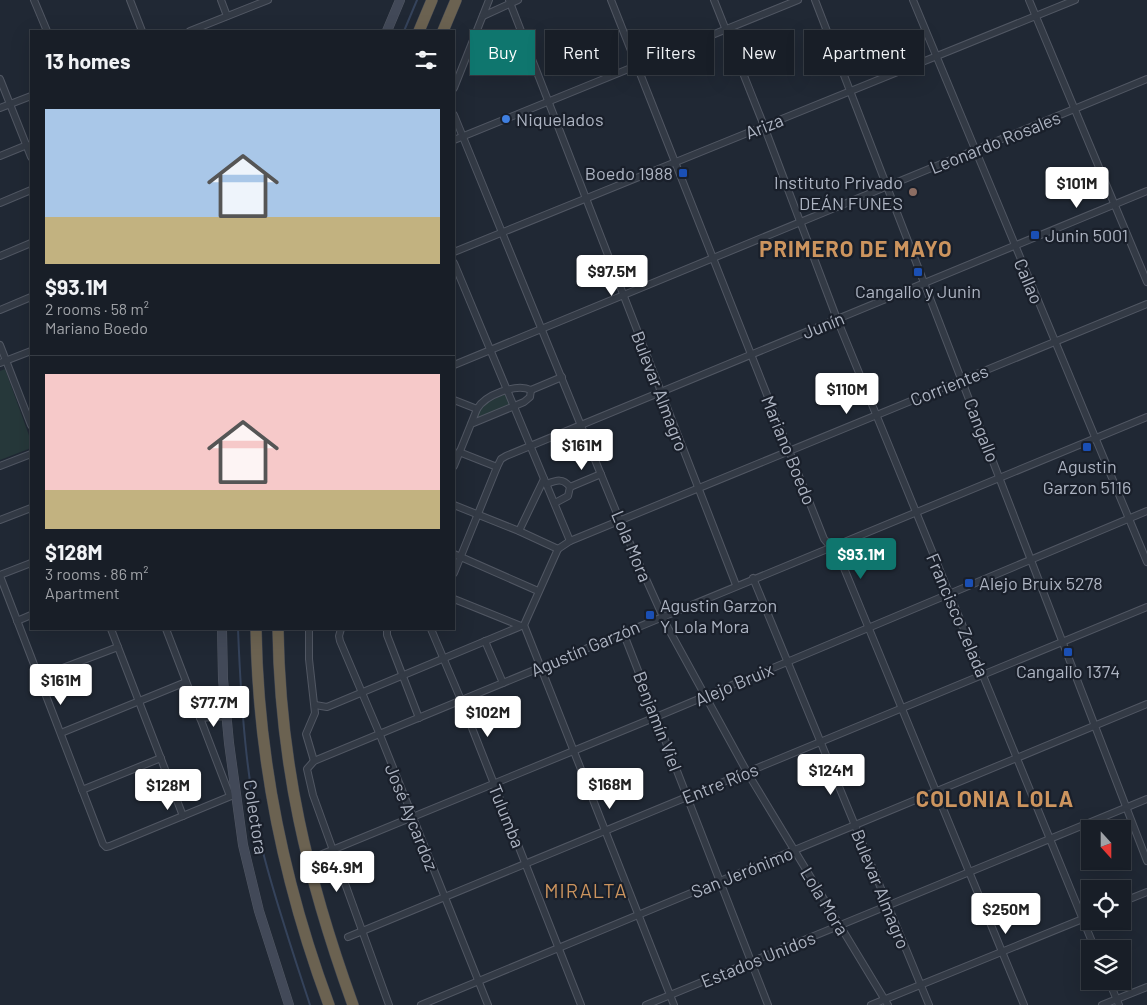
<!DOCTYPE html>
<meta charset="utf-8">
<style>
body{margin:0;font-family:Barlow,sans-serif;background:#252b33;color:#f1f3f6;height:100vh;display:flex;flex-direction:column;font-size:19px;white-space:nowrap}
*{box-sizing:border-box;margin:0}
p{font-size:16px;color:#9fa2a7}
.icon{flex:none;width:28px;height:28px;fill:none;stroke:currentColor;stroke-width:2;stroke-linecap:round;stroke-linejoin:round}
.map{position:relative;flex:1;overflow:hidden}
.details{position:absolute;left:30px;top:30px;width:425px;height:600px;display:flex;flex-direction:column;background:#181e27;border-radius:0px;box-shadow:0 5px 20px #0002,0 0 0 1px #363c44}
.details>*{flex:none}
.banner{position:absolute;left:470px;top:30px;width:475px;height:45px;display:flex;gap:10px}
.needle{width:32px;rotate:159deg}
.fabs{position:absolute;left:1081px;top:820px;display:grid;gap:10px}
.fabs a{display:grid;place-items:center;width:50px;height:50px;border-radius:0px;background:#181e27;box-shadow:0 5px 20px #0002,0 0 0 1px #363c44;font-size:25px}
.price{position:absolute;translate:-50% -42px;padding:0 11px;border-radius:5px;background:#fff;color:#222;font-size:16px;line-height:32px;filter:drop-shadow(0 1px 2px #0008)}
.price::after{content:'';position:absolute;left:50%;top:30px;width:15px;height:11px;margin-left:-8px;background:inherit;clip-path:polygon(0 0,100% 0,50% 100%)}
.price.on{background:#0f766e;color:#fff}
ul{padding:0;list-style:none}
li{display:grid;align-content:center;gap:10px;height:265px;padding:0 15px}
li+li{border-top:1px solid #363c44}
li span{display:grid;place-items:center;height:155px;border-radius:0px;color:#555}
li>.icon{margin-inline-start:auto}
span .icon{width:90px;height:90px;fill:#fffc;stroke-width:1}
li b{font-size:21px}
h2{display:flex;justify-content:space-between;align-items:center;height:60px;padding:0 15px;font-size:21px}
.chip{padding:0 18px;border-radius:0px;background:#181e27;box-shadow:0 5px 20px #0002,0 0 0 1px #363c44;font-size:18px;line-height:45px}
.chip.on{background:#0f766e;color:#fff}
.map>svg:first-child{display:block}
.green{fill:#26383a}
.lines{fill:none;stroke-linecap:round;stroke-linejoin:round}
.stream{stroke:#35435b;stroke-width:2}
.street-casing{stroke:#515763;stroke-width:8}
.secondary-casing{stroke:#515763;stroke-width:10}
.highway-casing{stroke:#3e4450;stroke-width:12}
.street{stroke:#333a45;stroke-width:6}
.secondary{stroke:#424958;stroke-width:9}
.highway{stroke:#6b6251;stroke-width:11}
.shop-dot{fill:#3f7fe0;stroke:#191f2a;stroke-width:2}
.transit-dot{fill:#1a4fb4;stroke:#191f2a;stroke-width:2}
.education-dot{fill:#8d6e63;stroke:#191f2a;stroke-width:2}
.labels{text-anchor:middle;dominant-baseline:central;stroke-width:4.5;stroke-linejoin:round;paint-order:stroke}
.poi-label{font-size:18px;fill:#adb4c2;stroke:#191f2a;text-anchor:start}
.street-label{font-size:18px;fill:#adb4c2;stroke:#191f2a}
.quarter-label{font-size:20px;letter-spacing:1px;fill:#cc945e;stroke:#191f2a}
.district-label{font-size:22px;font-weight:bold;letter-spacing:1px;fill:#cc945e;stroke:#191f2a}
</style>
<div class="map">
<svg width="1147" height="1005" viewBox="0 0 1147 1005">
<rect width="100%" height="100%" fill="#202834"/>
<g class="green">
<polygon points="5,369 31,441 31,448 0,460 0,371"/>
<polygon points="505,394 510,405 475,418 486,403"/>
</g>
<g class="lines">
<g class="stream">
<polyline points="404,31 417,0"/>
<path d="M238,629C241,704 246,783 264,856C277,906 294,956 310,1005"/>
</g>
<defs>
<g id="street">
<polyline points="34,0 47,31"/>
<polyline points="130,0 142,31"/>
<polyline points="221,0 227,16"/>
<polyline points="509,0 736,585"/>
<polyline points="611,0 824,539 839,556 1024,1005"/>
<polyline points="714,0 764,126 837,319 1095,949"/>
<polyline points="815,0 1147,861"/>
<polyline points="913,0 1147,562"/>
<polyline points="1029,0 1147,282"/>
<polyline points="483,16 518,0"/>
<polyline points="190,31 268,0"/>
<polyline points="0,79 31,157"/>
<polyline points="454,88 489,0"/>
<polyline points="0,108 31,96"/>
<polyline points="454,115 620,521 668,628 747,772 888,1005"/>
<polyline points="454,140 798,0"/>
<polyline points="0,156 27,145"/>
<polyline points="0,203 31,190"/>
<polyline points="454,252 1075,0"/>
<polyline points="0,256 31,243"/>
<polyline points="454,263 570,541"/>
<polyline points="0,310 31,297"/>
<polyline points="0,345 31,425"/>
<polyline points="0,363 31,351"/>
<polyline points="454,365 1147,79"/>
<polyline points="531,390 562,377"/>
<polyline points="454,400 477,409"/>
<polyline points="459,452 497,467"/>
<polyline points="0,466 31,454"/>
<path d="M454,466L477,409C485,395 516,383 531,390L530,397L524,402L471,424"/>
<path d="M547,484C557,480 563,478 570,487L568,496L555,503"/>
<polyline points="570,487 601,474"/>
<polyline points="454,505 519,531 558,549"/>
<polyline points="0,520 31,508"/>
<polyline points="519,531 544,479"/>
<polyline points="558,549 570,541 1147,304"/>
<polyline points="454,554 538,591"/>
<polyline points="454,573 497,467 501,459 506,456 1147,191"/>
<polyline points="0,575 31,563"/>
<polyline points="0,576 103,844 106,847 110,846 236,794"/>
<polyline points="753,578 929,1005"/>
<polyline points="454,599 521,626"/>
<polyline points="17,621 31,615"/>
<polyline points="524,625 674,1005"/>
<polyline points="524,625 558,549"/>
<polyline points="111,629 183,816"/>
<polyline points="166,629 230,796"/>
<polyline points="309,629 309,659 315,713 306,734 314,761"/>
<polyline points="341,629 339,636 340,641 380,735 488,1005"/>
<polyline points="387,629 387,635 419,718"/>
<polyline points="431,629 461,700 581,1005"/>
<polyline points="623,632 768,1005"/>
<polyline points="485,641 503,683"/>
<polyline points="39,677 118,647"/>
<polyline points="315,705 327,707 519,627"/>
<polyline points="200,718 226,716"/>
<polyline points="61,733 186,682"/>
<polyline points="82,790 161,758"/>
<polyline points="320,855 656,717 1147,511"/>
<polyline points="1122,902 1147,892"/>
<polyline points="348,937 1147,607"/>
<polyline points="1109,981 1119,1005"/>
<polyline points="389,1005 313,795 307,769 314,761 1147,417"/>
<polyline points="421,1005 1147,704"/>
<polyline points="646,1005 1147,799"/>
<polyline points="871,1005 1090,916"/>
<polyline points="1102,1005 1147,987"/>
</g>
<g id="secondary">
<polyline points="387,31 400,0"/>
<polyline points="222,629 223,679 229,743 243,845 259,911 289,1005"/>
</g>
<g id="highway">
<polyline points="419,31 432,0"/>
<polyline points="443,31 456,0"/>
<path d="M256,629C258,759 284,884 329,1005"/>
<path d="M278,629C280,764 307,878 353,1005"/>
</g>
</defs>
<use href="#street" class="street-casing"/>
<use href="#secondary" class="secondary-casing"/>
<use href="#highway" class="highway-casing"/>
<use href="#street" class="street"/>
<use href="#secondary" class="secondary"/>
<use href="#highway" class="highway"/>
</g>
<circle class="shop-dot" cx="506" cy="119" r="5"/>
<g class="transit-dot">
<rect x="678" y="168" width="10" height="10" rx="2.5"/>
<rect x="1030" y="230" width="10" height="10" rx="2.5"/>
<rect x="913" y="267" width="10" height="10" rx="2.5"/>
<rect x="1082" y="442" width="10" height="10" rx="2.5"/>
<rect x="964" y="578" width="10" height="10" rx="2.5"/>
<rect x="645" y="610" width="10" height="10" rx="2.5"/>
<rect x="1063" y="647" width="10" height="10" rx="2.5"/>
</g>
<circle class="education-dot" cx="913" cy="192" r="5"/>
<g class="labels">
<g class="poi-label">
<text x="516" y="119">Niquelados</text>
<text x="673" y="173" text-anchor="end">Boedo 1988</text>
<text x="903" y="182" text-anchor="end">Instituto Privado<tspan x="903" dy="21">DEÁN FUNES</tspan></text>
<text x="1045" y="235">Junin 5001</text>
<text x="918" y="291" text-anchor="middle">Cangallo y Junin</text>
<text x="1087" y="466" text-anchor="middle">Agustin<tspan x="1087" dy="21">Garzon 5116</tspan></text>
<text x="979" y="583">Alejo Bruix 5278</text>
<text x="660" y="605">Agustin Garzon<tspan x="660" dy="21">Y Lola Mora</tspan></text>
<text x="1068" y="671" text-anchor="middle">Cangallo 1374</text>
</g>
<g class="street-label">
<text transform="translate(764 126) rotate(-22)">Ariza</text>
<text transform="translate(995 142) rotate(-22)">Leonardo Rosales</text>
<text transform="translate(1029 281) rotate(67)">Callao</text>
<text transform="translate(823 325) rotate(-22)">Junín</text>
<text transform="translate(949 385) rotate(-22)">Corrientes</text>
<text transform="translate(660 391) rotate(69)">Bulevar Almagro</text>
<text transform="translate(982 430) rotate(69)">Cangallo</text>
<text transform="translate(789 450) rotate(68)">Mariano Boedo</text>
<text transform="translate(632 546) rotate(67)">Lola Mora</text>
<text transform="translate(958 615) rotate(67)">Francisco Zelada</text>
<text transform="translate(585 648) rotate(-23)">Agustín Garzón</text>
<text transform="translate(734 684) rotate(-23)">Alejo Bruix</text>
<text transform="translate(658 721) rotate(69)">Benjamín Viel</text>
<text transform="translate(720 783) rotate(-22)">Entre Ríos</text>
<text transform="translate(507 816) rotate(68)">Tulumba</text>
<text transform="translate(256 817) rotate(81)">Colectora</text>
<text transform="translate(412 817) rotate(68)">José Aycardoz</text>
<text transform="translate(742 872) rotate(-22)">San Jerónimo</text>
<text transform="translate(881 889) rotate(68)">Bulevar Almagro</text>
<text transform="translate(825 901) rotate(59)">Lola Mora</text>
<text transform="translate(758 959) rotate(-22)">Estados Unidos</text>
</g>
<g class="quarter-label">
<text x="586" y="890">MIRALTA</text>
</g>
<g class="district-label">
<text x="856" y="248">PRIMERO DE MAYO</text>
<text x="995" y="798">COLONIA LOLA</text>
</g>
</g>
</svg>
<div class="fabs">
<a><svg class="needle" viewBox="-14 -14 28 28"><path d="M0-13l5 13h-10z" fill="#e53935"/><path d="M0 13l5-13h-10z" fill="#9fa2a7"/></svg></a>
<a><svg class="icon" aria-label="locate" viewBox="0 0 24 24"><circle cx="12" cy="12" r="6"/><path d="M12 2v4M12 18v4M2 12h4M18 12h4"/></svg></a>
<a><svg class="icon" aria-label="layers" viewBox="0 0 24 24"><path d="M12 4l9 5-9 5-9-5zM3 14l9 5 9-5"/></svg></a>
</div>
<b class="price" style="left:1077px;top:209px">$101M</b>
<b class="price" style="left:612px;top:297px">$97.5M</b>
<b class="price" style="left:847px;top:415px">$110M</b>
<b class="price" style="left:582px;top:471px">$161M</b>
<b class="price on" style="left:861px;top:580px">$93.1M</b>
<b class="price" style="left:61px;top:706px">$161M</b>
<b class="price" style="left:214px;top:728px">$77.7M</b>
<b class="price" style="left:488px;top:738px">$102M</b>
<b class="price" style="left:831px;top:796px">$124M</b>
<b class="price" style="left:610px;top:810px">$168M</b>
<b class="price" style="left:168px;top:811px">$128M</b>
<b class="price" style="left:337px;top:893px">$64.9M</b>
<b class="price" style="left:1006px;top:935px">$250M</b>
<div class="banner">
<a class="chip on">Buy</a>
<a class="chip">Rent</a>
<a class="chip">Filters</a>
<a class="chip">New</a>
<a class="chip">Apartment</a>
</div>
<section class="details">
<h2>13 homes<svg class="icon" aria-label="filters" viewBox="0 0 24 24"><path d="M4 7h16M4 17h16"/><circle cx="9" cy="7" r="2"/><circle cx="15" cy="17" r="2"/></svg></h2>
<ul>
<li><span style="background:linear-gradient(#a9c7e8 70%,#c2b280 0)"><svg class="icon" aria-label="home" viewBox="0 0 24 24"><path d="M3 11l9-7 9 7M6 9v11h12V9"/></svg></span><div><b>$93.1M</b><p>2 rooms · 58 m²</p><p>Mariano Boedo</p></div></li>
<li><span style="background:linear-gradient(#f6c9c9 75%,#c2b280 0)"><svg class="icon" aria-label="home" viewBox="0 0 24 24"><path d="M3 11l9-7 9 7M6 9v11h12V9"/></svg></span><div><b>$128M</b><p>3 rooms · 86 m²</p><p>Apartment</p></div></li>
</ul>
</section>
</div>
